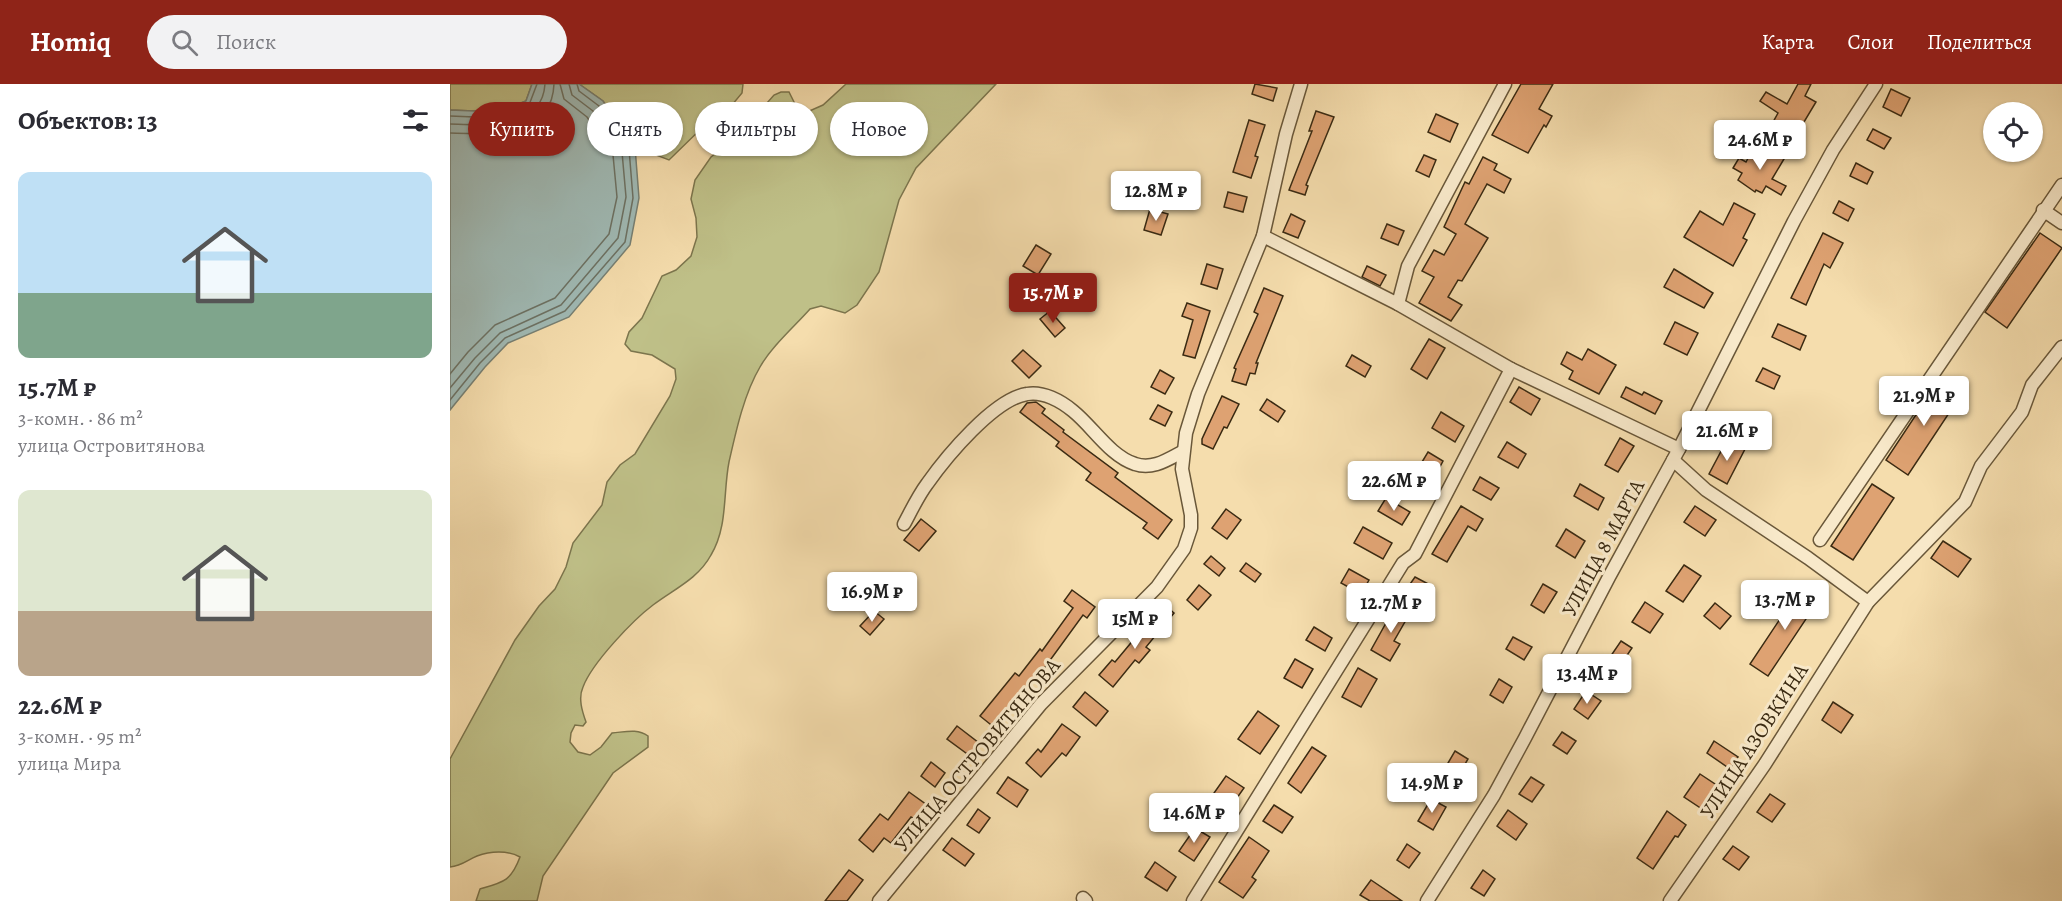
<!DOCTYPE html>
<html lang="ru">
<meta charset="utf-8">
<style>
body{margin:0;font-family:Alegreya,serif;background:#f2f2f3;color:#2b2b33;height:100vh;display:flex;flex-direction:column;font-size:22px;white-space:nowrap}
*{box-sizing:border-box;margin:0}
p{font-size:20px;color:#7c7c81}
.icon{flex:none;width:33px;height:33px;fill:none;stroke:currentColor;stroke-width:2;stroke-linecap:round;stroke-linejoin:round}
.map{position:relative;flex:1;overflow:hidden}
.sheet{display:flex;flex-direction:column;background:#fff;width:450px}
.sheet>*{flex:none}
.guide{position:absolute;left:18px;top:18px;width:570px;height:54px;display:flex;gap:12px}
.controls{position:absolute;left:1533px;top:18px;display:grid;gap:12px}
.controls a{display:grid;place-items:center;width:60px;height:60px;border-radius:50%;background:#fff;box-shadow:0 2px 4px #0004;font-size:30px}
.price{position:absolute;translate:-50% -51px;padding:0 14px;border-radius:6px;background:#fff;color:#222;font-size:20px;line-height:39px;filter:drop-shadow(0 2px 3px #0008)}
.price::after{content:'';position:absolute;left:50%;top:36px;width:18px;height:14px;margin-left:-9px;background:inherit;clip-path:polygon(0 0,100% 0,50% 100%)}
.price.active{background:#8f2418;color:#fff}
ul{padding:0;list-style:none}
li{display:grid;align-content:center;gap:12px;height:318px;padding:0 18px}
li span{display:grid;place-items:center;height:186px;border-radius:12px;color:#555}
li>.icon{margin-inline-start:auto}
span .icon{width:108px;height:108px;fill:#fffc;stroke-width:1}
li b{font-size:26px}
h2{display:flex;justify-content:space-between;align-items:center;height:72px;padding:0 18px;font-size:26px}
.pill{padding:0 21px;border-radius:27px;background:#fff;box-shadow:0 2px 4px #0004;font-size:21px;line-height:54px}
.pill.active{background:#8f2418;color:#fff}
header{display:flex;align-items:center;gap:36px;box-sizing:border-box;height:84px;padding:0 30px;background:#8f2418;color:#fff}
header strong{font-size:28px}
nav{display:flex;gap:33px;margin-inline-start:auto;font-size:21px}
.search{width:420px;height:54px;background:#f2f2f3;display:flex;align-items:center;gap:15px;box-sizing:border-box;padding:0 21px;border-radius:33px;color:#7c7c81;font-size:22px}
main{display:flex;flex:1;min-height:0}
.map>svg:first-child{display:block}
.green{fill:#bfc088;stroke:#7c754d;stroke-width:1.5}
.water{fill:#a0bab5;stroke:#778074;stroke-width:1.5}
.lines{fill:none;stroke-linecap:round;stroke-linejoin:round}
.shore{stroke:#6d7264;stroke-width:1.5}
.building{fill:#dea272;stroke:#3a2a12;stroke-width:1.5}
.minor-casing{stroke:#695739;stroke-width:15}
.minor{stroke:#f8e9ca;stroke-width:12}
.labels{text-anchor:middle;dominant-baseline:central;stroke-width:6;stroke-linejoin:round;paint-order:stroke}
.street-label{font-size:21px;fill:#3a2a12;stroke:#f8e9ca}
</style>
<header>
<strong>Homiq</strong>
<div class="search"><svg class="icon" aria-label="search" viewBox="0 0 24 24"><circle cx="10" cy="10" r="6"/><path d="M15 15l6 6"/></svg>Поиск</div>
<nav><a>Карта</a><a>Слои</a><a>Поделиться</a></nav>
</header>
<main>
<section class="sheet">
<h2>Объектов: 13<svg class="icon" aria-label="filters" viewBox="0 0 24 24"><path d="M4 7h16M4 17h16"/><circle cx="9" cy="7" r="2"/><circle cx="15" cy="17" r="2"/></svg></h2>
<ul>
<li><span style="background:linear-gradient(#bfe0f5 65%,#7fa58c 0)"><svg class="icon" aria-label="home" viewBox="0 0 24 24"><path d="M3 11l9-7 9 7M6 9v11h12V9"/></svg></span><div><b>15.7M ₽</b><p>3-комн. · 86 m²</p><p>улица Островитянова</p></div></li>
<li><span style="background:linear-gradient(#dfe7d0 65%,#b9a48a 0)"><svg class="icon" aria-label="home" viewBox="0 0 24 24"><path d="M3 11l9-7 9 7M6 9v11h12V9"/></svg></span><div><b>22.6M ₽</b><p>3-комн. · 95 m²</p><p>улица Мира</p></div></li>
</ul>
</section>
<div class="map">
<svg width="1612" height="817" viewBox="0 0 1612 817">
<rect width="100%" height="100%" fill="#f5ddad"/>
<filter id="stains"><feTurbulence type="fractalNoise" baseFrequency=".00333" numOctaves="4"/><feColorMatrix values="0 0 0 0 .2 0 0 0 0 .09 0 0 0 0 .02 0 0 0 .5 -.17"/></filter>
<radialGradient id="worn" r=".72"><stop offset=".6" stop-color="#630" stop-opacity="0"/><stop offset="1" stop-color="#630" stop-opacity=".3"/></radialGradient>
<g class="green">
<polygon points="0,0 82,0 76,17 48,28 0,26"/>
<polygon points="129,0 293,0 292,9 282,21 257,39 219,76 185,63 153,17"/>
<path d="M396,0H546L466,84L449,116L429,188L407,221L395,229L371,222L360,225C344,243 322,262 310,283C294,310 286,347 279,378C273,408 278,443 261,471C248,495 224,505 203,521C183,536 142,579 133,603C128,614 132,627 136,638L133,642L125,641L121,649L120,658L128,668L140,671L151,663L162,649C175,648 187,644 198,652V663L163,689L93,792L87,817H26L30,805C54,798 61,797 70,773C58,766 40,767 27,772C17,776 12,782 0,783V675L65,556L89,522L105,505L116,483L123,459L152,421L157,398L170,381L185,370L220,312L226,295L225,285L202,271L181,267L175,260L179,248L192,234L212,192L226,186L241,172L247,153L246,134L241,115L245,96L261,73L289,51L324,11L331,8H339L348,26L355,29L373,21Z"/>
</g>
<polygon class="water" points="82,0 129,0 153,17 185,63 189,114 180,161 119,233 58,259 35,283 0,326 0,26 48,28 76,17"/>
<g class="lines">
<g class="shore">
<polyline points="0,32 49,34 79,21 87,0"/>
<path d="M0,40C34,41 92,47 95,0"/>
<path d="M0,49C39,50 102,55 104,0"/>
<polyline points="0,290 18,268 45,241 105,214 159,150 167,113 163,71 137,33 114,15 110,0"/>
<polyline points="0,304 25,274 50,249 111,221 168,154 176,113 172,68 143,27 122,11 119,0"/>
<polyline points="0,316 30,279 55,254 115,227 175,158 183,114 179,65 149,22 129,7 127,0"/>
</g>
</g>
<g class="building">
<polygon points="805,0 827,4 823,17 802,10"/>
<polygon points="1071,0 1103,0 1089,25 1102,32 1096,43 1094,41 1078,69 1042,51"/>
<polygon points="1348,0 1361,0 1355,12 1366,18 1345,53 1322,40 1328,29 1310,17 1316,8 1337,20"/>
<polygon points="1441,5 1460,14 1451,32 1433,23"/>
<polygon points="866,27 884,33 856,101 858,102 855,111 839,106 862,47 859,47"/>
<polygon points="986,30 1008,40 1000,58 978,48"/>
<polygon points="799,36 815,41 805,72 808,73 801,94 783,88"/>
<polygon points="1423,45 1441,54 1434,65 1417,56"/>
<polygon points="1304,63 1317,70 1319,66 1334,75 1322,95 1336,102 1331,111 1316,102 1312,109 1306,106 1305,108 1288,96 1292,89 1283,84 1289,74 1296,78"/>
<polygon points="974,71 986,76 979,93 966,87"/>
<polygon points="1033,73 1047,80 1044,86 1061,95 1054,109 1037,100 1015,140 1038,154 1012,197 1008,196 998,213 1012,221 1001,237 969,219 984,193 972,187 984,166 994,171 1006,150 994,143 1015,98 1019,100"/>
<polygon points="1406,79 1423,88 1417,100 1400,92"/>
<polygon points="778,108 797,113 793,128 774,123"/>
<polygon points="1389,117 1404,125 1398,137 1383,129"/>
<polygon points="1284,119 1305,130 1293,154 1297,156 1283,182 1234,153 1250,127 1273,141"/>
<polygon points="700,125 718,130 711,151 694,146"/>
<polygon points="841,130 855,137 848,154 833,148"/>
<polygon points="937,140 954,147 948,161 931,154"/>
<polygon points="1373,149 1393,159 1380,184 1374,180 1356,221 1341,214"/>
<polygon points="1590,149 1612,164 1557,244 1535,228"/>
<polygon points="586,161 601,170 588,191 573,182"/>
<polygon points="757,180 773,185 767,205 751,200"/>
<polygon points="917,182 936,191 930,202 912,193"/>
<polygon points="1224,185 1263,209 1254,224 1214,203"/>
<polygon points="814,204 833,212 806,279 808,279 805,290 800,289 796,301 782,297 786,285 784,284 808,230 804,228"/>
<polygon points="737,219 760,227 745,274 733,271 743,236 732,232"/>
<polygon points="600,227 615,244 605,253 590,235"/>
<polygon points="1225,238 1248,249 1237,271 1214,260"/>
<polygon points="1328,240 1356,252 1350,266 1322,253"/>
<polygon points="979,255 995,264 977,295 961,285"/>
<polygon points="1138,265 1166,281 1149,310 1119,295 1123,287 1111,280 1117,268 1132,276"/>
<polygon points="573,266 591,282 579,294 562,277"/>
<polygon points="902,271 921,282 915,293 896,282"/>
<polygon points="1313,284 1330,292 1324,305 1306,297"/>
<polygon points="710,286 724,294 715,310 701,303"/>
<polygon points="1489,296 1511,311 1458,391 1436,376"/>
<polygon points="1069,303 1090,315 1081,331 1060,318"/>
<polygon points="1176,303 1192,311 1194,308 1212,317 1205,330 1171,313"/>
<polygon points="772,312 789,320 777,344 774,343 763,365 752,360 752,355"/>
<polygon points="817,315 835,327 828,338 810,326"/>
<polygon points="586,318 595,325 592,329 614,346 613,348 668,389 665,393 722,436 708,455 693,444 697,439 636,396 641,389 606,362 609,358 570,328 577,319"/>
<polygon points="708,321 722,328 715,342 700,335"/>
<polygon points="991,328 1014,342 1005,358 982,344"/>
<polygon points="1170,354 1184,362 1168,388 1155,381"/>
<polygon points="1277,356 1295,365 1277,400 1259,390"/>
<polygon points="1057,358 1076,370 1068,384 1048,373"/>
<polygon points="978,368 993,377 985,392 969,383"/>
<polygon points="1030,393 1049,404 1041,416 1023,406"/>
<polygon points="1130,400 1154,414 1148,426 1124,412"/>
<polygon points="1422,400 1444,414 1403,476 1381,462"/>
<polygon points="936,414 960,428 952,441 928,427"/>
<polygon points="1011,422 1033,435 1026,447 1018,442 997,478 982,470"/>
<polygon points="1245,422 1266,436 1255,452 1234,438"/>
<polygon points="776,425 791,436 777,455 762,444"/>
<polygon points="471,435 486,447 469,467 454,456"/>
<polygon points="913,443 942,459 933,475 904,459"/>
<polygon points="1116,445 1135,457 1125,474 1106,462"/>
<polygon points="1493,457 1521,475 1508,493 1481,474"/>
<polygon points="761,472 775,484 769,492 754,480"/>
<polygon points="796,479 811,490 805,498 790,487"/>
<polygon points="1234,481 1251,492 1233,518 1216,507"/>
<polygon points="899,485 919,496 911,510 891,499"/>
<polygon points="965,493 984,503 977,514 958,503"/>
<polygon points="1093,500 1107,508 1094,529 1081,521"/>
<polygon points="749,501 761,511 748,526 737,516"/>
<polygon points="1352,502 1370,514 1318,592 1300,580"/>
<polygon points="622,506 645,523 637,534 633,531 590,590 588,589 545,644 530,632 565,589 569,592 590,565 592,567 623,524 614,517"/>
<polygon points="1195,518 1213,530 1200,549 1182,538"/>
<polygon points="1265,519 1281,532 1270,545 1254,532"/>
<polygon points="946,521 960,529 944,557 950,560 940,577 921,566"/>
<polygon points="716,522 724,529 696,563 700,566 689,579 685,576 663,603 649,591 662,576 665,578 685,554 687,555"/>
<polygon points="424,527 434,535 420,551 410,542"/>
<polygon points="864,543 882,554 875,567 856,556"/>
<polygon points="1063,553 1082,563 1074,576 1056,565"/>
<polygon points="1171,557 1182,564 1167,586 1156,579"/>
<polygon points="845,575 863,585 852,604 834,594"/>
<polygon points="908,584 927,595 911,623 892,613"/>
<polygon points="1049,595 1062,603 1053,619 1040,611"/>
<polygon points="1136,607 1151,617 1138,635 1124,625"/>
<polygon points="635,608 658,627 646,642 623,623"/>
<polygon points="1383,618 1403,631 1391,649 1372,636"/>
<polygon points="808,627 829,642 810,670 788,655"/>
<polygon points="612,640 630,653 616,672 612,669 591,693 576,679 588,665 591,668"/>
<polygon points="507,642 529,659 520,672 497,655"/>
<polygon points="1112,648 1126,657 1117,670 1103,661"/>
<polygon points="1264,657 1288,673 1280,685 1257,669"/>
<polygon points="862,663 876,672 851,709 838,699"/>
<polygon points="1005,667 1018,675 1011,687 998,679"/>
<polygon points="481,678 495,689 485,703 471,692"/>
<polygon points="1250,690 1268,702 1252,725 1234,713"/>
<polygon points="776,692 794,704 782,721 764,709"/>
<polygon points="558,693 578,706 567,723 547,709"/>
<polygon points="1081,693 1094,701 1082,718 1069,710"/>
<polygon points="459,708 477,721 466,736 461,733 441,759 434,754 423,768 409,756 430,730 438,736"/>
<polygon points="1320,710 1335,720 1322,738 1307,728"/>
<polygon points="981,715 996,723 983,746 968,737"/>
<polygon points="824,721 843,733 832,749 813,737"/>
<polygon points="528,725 540,734 529,749 517,741"/>
<polygon points="1058,726 1077,740 1066,756 1047,742"/>
<polygon points="1217,727 1236,741 1228,753 1225,752 1203,785 1187,774"/>
<polygon points="745,744 760,753 744,777 729,767"/>
<polygon points="799,753 819,767 802,793 806,796 793,814 769,798"/>
<polygon points="502,754 524,770 515,782 493,766"/>
<polygon points="957,760 970,769 959,784 947,776"/>
<polygon points="1283,762 1299,773 1289,786 1273,775"/>
<polygon points="705,778 726,793 717,807 695,793"/>
<polygon points="399,786 413,796 397,817 375,817"/>
<polygon points="1033,786 1045,795 1034,812 1021,804"/>
<polygon points="921,796 952,817 920,817 910,811"/>
</g>
<g class="lines">
<defs>
<g id="minor">
<polyline points="1055,0 958,182 948,220 1061,285 1229,365"/>
<polyline points="1593,126 1612,139"/>
<polyline points="813,152 948,220"/>
<polyline points="1223,376 1256,406 1358,474 1418,518"/>
<path d="M454,440C461,427 468,412 477,400C496,373 544,315 577,310C593,307 611,317 623,327C643,343 660,372 685,380C702,386 717,376 732,368"/>
<polyline points="1370,456 1612,101"/>
<polyline points="633,814 636,817"/>
<polyline points="429,817 591,620 707,503 734,465 741,444 741,431 732,385 736,349 748,310 813,152 836,50 851,0"/>
<polyline points="743,817 932,513 953,479 965,470 1061,285"/>
<polyline points="977,817 1044,711 1075,654 1159,493 1229,365 1344,137 1383,66 1426,0"/>
<polyline points="1220,817 1315,680 1418,518 1515,418 1531,382 1572,328 1582,301 1612,263"/>
</g>
</defs>
<use href="#minor" class="minor-casing"/>
<use href="#minor" class="minor"/>
</g>
<g class="labels">
<g class="street-label">
<text transform="translate(1153 464) rotate(-62)">УЛИЦА 8 МАРТА</text>
<text transform="translate(1304 657) rotate(-57)">УЛИЦА АЗОВКИНА</text>
<text transform="translate(527 671) rotate(-50)">УЛИЦА ОСТРОВИТЯНОВА</text>
</g>
</g>
<rect width="100%" height="100%" filter="url(#stains)"/>
<rect width="100%" height="100%" fill="url(#worn)"/>
</svg>
<div class="controls">
<a><svg class="icon" aria-label="locate" viewBox="0 0 24 24"><circle cx="12" cy="12" r="6"/><path d="M12 2v4M12 18v4M2 12h4M18 12h4"/></svg></a>
</div>
<b class="price" style="left:1310px;top:87px">24.6M ₽</b>
<b class="price" style="left:706px;top:138px">12.8M ₽</b>
<b class="price active" style="left:603px;top:240px">15.7M ₽</b>
<b class="price" style="left:1474px;top:343px">21.9M ₽</b>
<b class="price" style="left:1277px;top:378px">21.6M ₽</b>
<b class="price" style="left:944px;top:428px">22.6M ₽</b>
<b class="price" style="left:422px;top:539px">16.9M ₽</b>
<b class="price" style="left:1335px;top:547px">13.7M ₽</b>
<b class="price" style="left:941px;top:550px">12.7M ₽</b>
<b class="price" style="left:685px;top:566px">15M ₽</b>
<b class="price" style="left:1137px;top:621px">13.4M ₽</b>
<b class="price" style="left:982px;top:730px">14.9M ₽</b>
<b class="price" style="left:744px;top:760px">14.6M ₽</b>
<div class="guide">
<a class="pill active">Купить</a>
<a class="pill">Снять</a>
<a class="pill">Фильтры</a>
<a class="pill">Новое</a>
</div>
</div>
</main>
